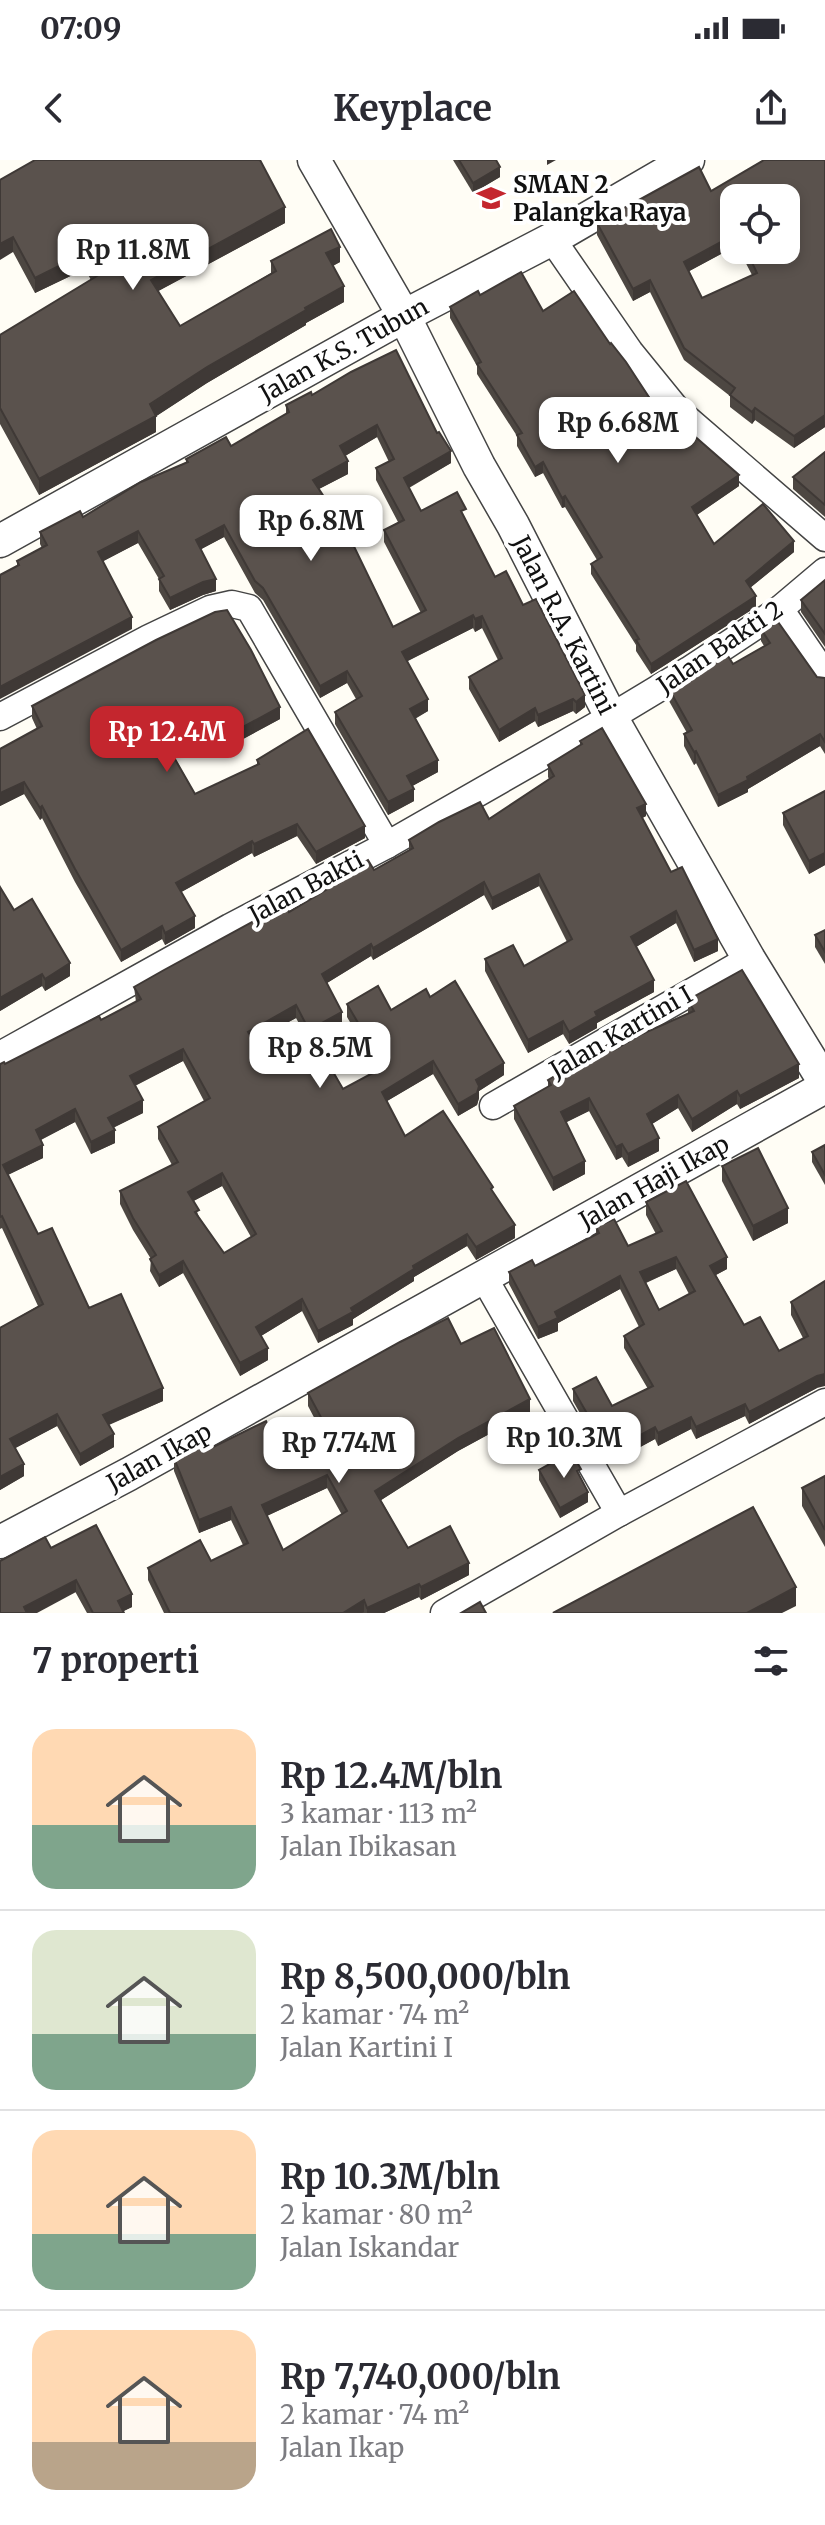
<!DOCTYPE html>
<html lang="id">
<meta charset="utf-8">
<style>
body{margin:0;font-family:Merriweather,serif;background:#f2f2f3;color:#2b2b33;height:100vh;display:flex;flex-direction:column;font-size:30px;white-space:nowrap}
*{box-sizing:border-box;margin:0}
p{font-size:26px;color:#7c7c81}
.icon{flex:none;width:44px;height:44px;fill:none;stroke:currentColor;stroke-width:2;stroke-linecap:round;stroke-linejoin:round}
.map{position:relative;height:1453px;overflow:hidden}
.drawer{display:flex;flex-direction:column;background:#fff;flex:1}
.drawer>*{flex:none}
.buttons{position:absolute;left:720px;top:24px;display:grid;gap:16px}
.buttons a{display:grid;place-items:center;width:80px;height:80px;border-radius:16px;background:#fff;box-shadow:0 4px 12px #0003;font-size:40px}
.price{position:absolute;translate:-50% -68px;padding:0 18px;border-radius:16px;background:#fff;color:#222;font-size:26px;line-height:52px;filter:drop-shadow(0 2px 4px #0008)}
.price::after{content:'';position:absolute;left:50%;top:48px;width:24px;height:18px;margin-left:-12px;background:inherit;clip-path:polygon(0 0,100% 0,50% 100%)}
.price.current{background:#c4262e;color:#fff}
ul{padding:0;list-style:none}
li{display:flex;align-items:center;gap:24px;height:200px;padding:0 32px}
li+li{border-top:2px solid #e1e1e2}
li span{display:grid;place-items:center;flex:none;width:224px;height:160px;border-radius:24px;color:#555}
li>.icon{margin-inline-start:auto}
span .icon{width:96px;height:96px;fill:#fffc;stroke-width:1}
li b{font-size:34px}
h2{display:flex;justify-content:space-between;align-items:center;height:96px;padding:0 32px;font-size:34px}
.status{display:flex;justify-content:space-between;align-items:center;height:56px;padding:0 40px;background:#fff;direction:ltr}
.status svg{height:22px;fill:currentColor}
header{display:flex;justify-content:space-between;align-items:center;height:104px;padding:0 32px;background:#fff;font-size:36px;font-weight:700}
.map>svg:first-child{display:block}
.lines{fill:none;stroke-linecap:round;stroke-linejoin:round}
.minor-casing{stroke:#444;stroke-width:29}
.tertiary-casing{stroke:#444;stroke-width:35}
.minor{stroke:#fff;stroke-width:26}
.tertiary{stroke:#fff;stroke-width:32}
.wall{fill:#4d4742;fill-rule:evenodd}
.shaded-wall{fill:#3f3936}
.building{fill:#5a524d;stroke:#3f3936;stroke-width:2;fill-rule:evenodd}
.labels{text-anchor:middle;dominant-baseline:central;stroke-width:8;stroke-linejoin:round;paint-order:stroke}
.poi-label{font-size:24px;font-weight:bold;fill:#111;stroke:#fff;text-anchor:start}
.street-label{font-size:24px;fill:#111;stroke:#fff}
</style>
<div class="status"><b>07:09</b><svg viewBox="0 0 49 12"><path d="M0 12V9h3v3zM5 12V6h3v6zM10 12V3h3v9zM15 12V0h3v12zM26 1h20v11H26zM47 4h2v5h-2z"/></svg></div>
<header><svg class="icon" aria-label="back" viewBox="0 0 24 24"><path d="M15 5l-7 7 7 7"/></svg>Keyplace<svg class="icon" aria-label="share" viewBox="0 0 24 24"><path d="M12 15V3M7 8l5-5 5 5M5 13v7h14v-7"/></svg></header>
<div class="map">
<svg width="825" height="1453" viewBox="0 0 825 1453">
<rect width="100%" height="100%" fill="#fffdf5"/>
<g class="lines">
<defs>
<g id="minor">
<polyline points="552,79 630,192 678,251 825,378"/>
<polyline points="780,449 825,515"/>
<polyline points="0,557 149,478 210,449 232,444 249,448 387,685"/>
<polyline points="0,895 230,767 387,685 611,557 689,510 760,463 780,449 825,411"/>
<polyline points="493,946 749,799"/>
<polyline points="483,1116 619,1353"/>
<polyline points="444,1453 619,1353 825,1242"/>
</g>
<g id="tertiary">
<polyline points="314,0 404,156 479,306 513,365 611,557 749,799 825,923"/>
<polyline points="0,381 404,156 552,79 688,0"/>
<polyline points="0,1382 129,1314 825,927"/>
</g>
</defs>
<use href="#minor" class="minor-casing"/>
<use href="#tertiary" class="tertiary-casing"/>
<use href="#minor" class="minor"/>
<use href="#tertiary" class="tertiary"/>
</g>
<g class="wall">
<polygon points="453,0 496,0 500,17 473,33"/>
<path d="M825,0V267L794,288L755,260L752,264L730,247V236L684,200L650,132L633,141L597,75V63ZM734,38L786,90H739L752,115L702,138L689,111L734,87Z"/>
<polygon points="0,20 285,63 158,131 180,166 271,113 271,101 340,102 333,106 344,142 306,163 306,165 207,223 156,256 156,272 39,335 0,264 0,175 91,120 85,109 35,133 13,92"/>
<polygon points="480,135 543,151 610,184 662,257 739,326 697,355 714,384 794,392 750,428 756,447 651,514 636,491 636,485 591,414 591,404 597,400 565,347 562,348 543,313 535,317 517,286 517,276 477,214 477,206 450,158 450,147"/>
<path d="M351,212L451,303L409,328L421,351L466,360L495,417L523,445L585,547L576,554L573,551L538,567L535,561L499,582L469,529V517L498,500L482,468L475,472L473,468L407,501L428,551L415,559L438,612L412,626L414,641L388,655L335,564V552L356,539L347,523L320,538L263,440L255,433L224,377L201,389L216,431L203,435L170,450L159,431V419L138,383L103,401L132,469L17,406V401L42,388L40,384V372L83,357L186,302V299L231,286L286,254V245L312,235ZM377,277L389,302L376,308V320L398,362L384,370V382L421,453L393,467L319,329L348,314L345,296Z"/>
<polygon points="825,292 825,357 793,329 793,317"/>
<polygon points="825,420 825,487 801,452 801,440"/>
<polygon points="761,469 817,517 825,518 825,594 820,586 748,629 748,632 718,647 696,603 694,605 684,586 684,574 687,573 669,541 669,529 733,504 764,486 761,481"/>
<polygon points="32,546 280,559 219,592 212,578 174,596 195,634 257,605 257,600 365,678 316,704 297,676 254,697 252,693 181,732 195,768 165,785 162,779 121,802 75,722 42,658 40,660 24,634 0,646 0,589 37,569 32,558"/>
<path d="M580,581L646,656L642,658L671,712L718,791L694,802L676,763L636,787L654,832L597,863V868L569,884L563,874L528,893L485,811V799L524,806L567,782L539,726L492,750L484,735L373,800L371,796L327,823L342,865L315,880L343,929L378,910L347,857V844L391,850L430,837L504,915L479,931V938L477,945L458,956L433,914L387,941L405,976L493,1033L515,1078L476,1100L467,1086L414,1117V1121L353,1159V1165L318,1183L302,1151L261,1176L268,1200L240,1216L183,1113L159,1127L150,1111L151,1099L133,1070L120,1044V1031L172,1005L158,979V967L204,941L183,901L135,926L143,953L113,968L115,983L91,994L75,962L41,980L43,998L8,1015L38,1074L89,1148L163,1241L109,1265L114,1287L80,1306L57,1266L15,1288L24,1316L0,1330V1168L38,1146L2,1068L0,1069V904H5L101,860L136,842L134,827L289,752L333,726V719L374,710L409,690V680L489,659L549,619L548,617V605L580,585ZM296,858L309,882L267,906L253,881ZM222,1026L251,1077L224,1093L199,1057L193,1041Z"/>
<polygon points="825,631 825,705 809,714 783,665 783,653"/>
<polygon points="0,727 14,750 70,816 45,831 42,826 0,851"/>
<polygon points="825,770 825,804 815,787 815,775"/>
<polygon points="688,840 799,918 740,949 737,944 692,972 678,948 652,964 659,991 628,1007 622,997 616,1000 589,951 566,962 585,1014 553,1031 514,959 514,946 548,927 548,920 614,890 688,853"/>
<polygon points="825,985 825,1025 812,1002 812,992"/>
<polygon points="722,1006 788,1063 753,1081 722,1021"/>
<path d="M646,1042L727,1109L716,1115L744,1165L779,1191L803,1178L791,1155V1142L825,1121L817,1228L749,1264L745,1256L696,1279L691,1269L658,1286L655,1279L609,1304L573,1241V1229L612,1246L648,1229L624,1188V1176L639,1167L620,1129L558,1163V1171L538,1179L509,1124V1112L535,1106L596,1075V1067L628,1086L656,1074L646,1055ZM676,1109L689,1134L659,1150L646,1123Z"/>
<path d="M461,1184L530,1252L458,1291L381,1340L408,1388L469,1415L421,1440L419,1437L384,1453H164L148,1420V1408L211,1401L243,1385L231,1360L199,1373L174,1311V1298L203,1292L277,1285L318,1265L308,1246V1233ZM327,1328L342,1355L283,1390L267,1356Z"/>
<polygon points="539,1310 581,1319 588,1342 560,1358 539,1320"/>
<polygon points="825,1316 825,1387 802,1346 802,1328"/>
<polygon points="51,1388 132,1447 123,1451 124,1453 87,1453"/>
</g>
<g class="shaded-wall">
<polygon points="547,0 556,0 547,5"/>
<polygon points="500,7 500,17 473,33 473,23"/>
<polygon points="285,47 285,63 151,135 151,120"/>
<polygon points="734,75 734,87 684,114 684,102"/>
<polygon points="13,77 13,92 0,100 0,84"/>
<polygon points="340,87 340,102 326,109 326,93"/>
<polygon points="85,93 85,109 35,133 35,118"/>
<polygon points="650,120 650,132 633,141 633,129"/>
<polygon points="344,126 344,142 306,163 306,165 207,223 152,259 156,256 156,272 39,335 39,319 207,207 305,148"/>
<polygon points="755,248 755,260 752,264 752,252"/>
<polygon points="825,255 825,267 794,288 794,276"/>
<polygon points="377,265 377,277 340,299 340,286"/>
<polygon points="451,291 451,303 404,330 404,318"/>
<polygon points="348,301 348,314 313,332 313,320"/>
<polygon points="543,302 543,313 535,317 535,307"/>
<polygon points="739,315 739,326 692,358 692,347"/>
<polygon points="565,336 565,347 562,348 562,338"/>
<polygon points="224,365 224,377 196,392 196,380"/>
<polygon points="138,371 138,383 98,404 98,392"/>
<polygon points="794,381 794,392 746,431 746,421"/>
<polygon points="216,419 216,431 203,435 170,450 170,438 203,422"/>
<polygon points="756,436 756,447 651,514 651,504"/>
<polygon points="473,455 473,468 402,504 402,492"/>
<polygon points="482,456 482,468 475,472 475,459"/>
<polygon points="132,457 132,469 0,539 0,527"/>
<polygon points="347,511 347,523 320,538 320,526"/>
<polygon points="585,535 585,547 576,554 576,542"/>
<polygon points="428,539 428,551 410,561 410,549"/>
<polygon points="573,539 573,551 538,567 538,555"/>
<polygon points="280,547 280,559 219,592 219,580"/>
<polygon points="535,548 535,561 499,582 499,570"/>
<polygon points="212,566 212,578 168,599 168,587"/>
<polygon points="820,574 820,586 748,629 748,632 718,647 718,635"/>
<polygon points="696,591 696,603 694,605 694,592"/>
<polygon points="438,600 438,612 407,629 407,616"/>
<polygon points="24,622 24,634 0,646 0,633"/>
<polygon points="414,629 414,641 388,655 388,642"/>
<polygon points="646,644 646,656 637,661 637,648"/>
<polygon points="42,646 42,658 40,660 40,648"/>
<polygon points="297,664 297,676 254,697 254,684"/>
<polygon points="365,666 365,678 316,704 316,692"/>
<polygon points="252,681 252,693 176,735 176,723"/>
<polygon points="825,693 825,705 809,714 809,701"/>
<polygon points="539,714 539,726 492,750 492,738"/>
<polygon points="484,722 484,735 373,800 373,788"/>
<polygon points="676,751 676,763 631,790 631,777"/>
<polygon points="195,756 195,768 165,785 165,773"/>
<polygon points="162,766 162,779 121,802 121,790"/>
<polygon points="718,779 718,791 694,802 694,790"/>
<polygon points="371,784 371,796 322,826 322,814"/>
<polygon points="70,803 70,816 45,831 45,819"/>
<polygon points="42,814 42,826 0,851 0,838"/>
<polygon points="654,820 654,832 597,863 597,868 569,884 569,872 595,852"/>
<polygon points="296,845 296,858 248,884 248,872"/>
<polygon points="342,852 342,865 309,883 309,870"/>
<polygon points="563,861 563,874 528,893 528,880"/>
<polygon points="183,889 183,901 130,928 130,916"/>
<polygon points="433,901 433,914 382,944 382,932"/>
<polygon points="504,903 504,915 479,931 479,938 477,945 458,956 458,944 476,920"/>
<polygon points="799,904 799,918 740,949 740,936"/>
<polygon points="737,931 737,944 692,972 692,959"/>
<polygon points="678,935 678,948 647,967 647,954"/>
<polygon points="589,938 589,951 561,965 561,952"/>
<polygon points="143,940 143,953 108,970 108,958"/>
<polygon points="75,949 75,962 36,982 36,970"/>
<polygon points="115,970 115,983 91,994 91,982"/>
<polygon points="659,978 659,991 628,1007 628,994"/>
<polygon points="622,984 622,997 616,1000 616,987"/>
<polygon points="43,985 43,998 3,1017 3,1005"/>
<polygon points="585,1001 585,1014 553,1031 553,1018"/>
<polygon points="222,1013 222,1026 188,1044 188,1032"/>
<polygon points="788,1048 788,1063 753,1081 753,1066"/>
<polygon points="515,1065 515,1078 476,1100 476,1087"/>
<polygon points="467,1074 467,1086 414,1117 414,1121 353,1159 353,1165 318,1183 318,1171 413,1106"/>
<polygon points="676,1097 676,1109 640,1125 640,1112"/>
<polygon points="727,1097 727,1109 710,1118 710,1106"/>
<polygon points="183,1101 183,1113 159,1127 159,1115"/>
<polygon points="620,1116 620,1129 558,1163 558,1171 538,1179 538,1167 555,1152"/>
<polygon points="302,1139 302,1151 256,1179 256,1167"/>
<polygon points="268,1188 268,1200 240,1216 240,1203"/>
<polygon points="825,1214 825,1226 817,1228 749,1264 749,1252 817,1216"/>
<polygon points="163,1228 163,1241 103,1267 103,1255"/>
<polygon points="530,1239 530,1252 458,1291 375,1344 375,1331 458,1278"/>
<polygon points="745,1244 745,1256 696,1279 696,1267"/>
<polygon points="57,1254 57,1266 10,1291 10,1279"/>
<polygon points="691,1257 691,1269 658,1286 658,1273"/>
<polygon points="655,1267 655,1279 609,1304 609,1292"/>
<polygon points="114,1274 114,1287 80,1306 80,1294"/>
<polygon points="24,1304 24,1316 0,1330 0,1317"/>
<polygon points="327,1315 327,1328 262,1358 262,1345"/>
<polygon points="588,1332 588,1342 560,1358 560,1348"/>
<polygon points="231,1347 231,1360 199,1373 199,1360"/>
<polygon points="469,1403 469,1415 421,1440 421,1427"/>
<polygon points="76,1420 76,1432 37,1453 24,1453 24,1447"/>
<polygon points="419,1424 419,1437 384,1453 367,1453 367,1448"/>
<polygon points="796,1427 796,1446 782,1453 747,1453"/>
<polygon points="132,1434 132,1447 120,1453 118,1441"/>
<polygon points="364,1440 364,1452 362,1453 343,1453"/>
</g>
<g class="building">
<polygon points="35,0 260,0 285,47 151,120 180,166 276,111 271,101 331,69 340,87 326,93 344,126 305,148 306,150 207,207 150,244 156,256 39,319 0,248 0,175 97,116 85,93 35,118 13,77 0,84 0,20"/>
<polygon points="459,0 496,0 500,7 473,23"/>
<path d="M764,0H825V255L794,276L755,248L752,252L730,235L735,228L684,188L650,120L633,129L597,63L699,7L711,31ZM734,38H786V90H746L757,113L702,138L684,102L734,75Z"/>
<polygon points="521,112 543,151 574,131 610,184 611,183 626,202 662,257 667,252 739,315 692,347 714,384 763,344 794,381 746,421 756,436 651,504 636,480 639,479 591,404 602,397 565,336 562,338 543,302 535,307 517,275 522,273 477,204 481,202 450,147 478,131 480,135"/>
<path d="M396,190L437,273L439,272L451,291L404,318L421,351L457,332L466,349L461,351L495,417L506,411L523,445L536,439L585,535L576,542L573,539L538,555L535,548L499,570L469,517L502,498L482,456L475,459L473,455L402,492L428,539L410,549L438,600L407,616L414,629L388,642L335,552L362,536L347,511L320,526L263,428L255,421L224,365L196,380L216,419L203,422L170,438L159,419L164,416L138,371L98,392L132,457L0,527V415L19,405L17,401L47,385L40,372L80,351L83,357L141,322L188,302L186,299L226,277L231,286L289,252L286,245L311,232L312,235L351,212ZM377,265L394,299L376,308L404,360L384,370L426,450L393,467L347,372L313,320L348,301L340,286Z"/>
<polygon points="825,292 825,345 793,317"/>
<polygon points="825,420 825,474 801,440"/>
<polygon points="227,450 251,490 280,547 219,580 212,566 168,587 195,634 259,604 257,600 308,569 365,666 316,692 297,664 254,684 252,681 176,723 195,756 165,773 162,766 121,790 75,709 42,646 40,648 24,622 0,633 0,589 42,566 32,546 156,480 215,452"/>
<polygon points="776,459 817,517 825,518 825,582 820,574 747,617 748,620 718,635 696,591 694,592 684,574 692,570 669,529 726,493 733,504 770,483 761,469"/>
<path d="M602,568L646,644L637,648L671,712L682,707L718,779L694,790L676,751L631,777L654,820L595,852L597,856L569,872L563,861L528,880L485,799L513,785L524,806L572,779L539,714L492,738L484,722L373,788L371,784L322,814L342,852L309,870L296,845L248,872L267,906L314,879L343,929L384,907L347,844L378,826L391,850L426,829L430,837L455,821L504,903L476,920L479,926L477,933L458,944L433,901L382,932L405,976L443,951L493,1027L491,1029L515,1065L476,1087L467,1074L413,1106L414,1109L351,1148L353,1152L318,1171L302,1139L256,1167L268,1188L240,1203L183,1101L159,1115L150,1099L156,1095L133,1058L120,1031L178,1002L158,967L210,938L183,889L130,916L143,940L108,958L115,970L91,982L75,949L36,970L43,985L3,1005L38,1074L52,1068L89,1148L121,1134L163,1228L103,1255L114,1274L80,1294L57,1254L10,1279L24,1304L0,1317V1168L43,1144L2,1056L0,1057V904L4,902L5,904L99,856L101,860L141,839L134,827L164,810L285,744L289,752L334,725L335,722L333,719L368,700L374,710L413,688L409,680L439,662L480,642L489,659L554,616L548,605L582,584L580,581ZM222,1013L256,1074L224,1093L195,1052L199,1050L188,1032Z"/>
<polygon points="825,631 825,693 809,701 783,653"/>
<polygon points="0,727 14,750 32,739 70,803 45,819 42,814 0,838"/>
<polygon points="825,770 825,792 815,775"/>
<polygon points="742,810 799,904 740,936 737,931 692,959 678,935 647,954 659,978 628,994 622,984 616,987 589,938 561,952 585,1001 553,1018 514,946 551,925 548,920 611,883 614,890 642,874 694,851 688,840"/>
<polygon points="825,985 825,1015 812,992"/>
<polygon points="758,988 788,1048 753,1066 722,1006"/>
<path d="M686,1021L727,1097L710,1106L744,1165L760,1157L779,1191L808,1176L791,1142L825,1121V1214L817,1216L749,1252L745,1244L696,1267L691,1257L658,1273L655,1267L609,1292L573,1229L596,1217L612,1246L653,1226L624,1176L644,1164L620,1116L555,1152L558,1158L538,1167L509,1112L532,1100L535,1106L599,1073L596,1067L614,1059L628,1086L662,1071L646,1042ZM676,1097L695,1131L659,1150L640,1112Z"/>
<path d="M448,1158L461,1184L494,1168L530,1239L458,1278L375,1331L408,1388L450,1366L469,1403L421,1427L419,1424L367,1448L364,1440L343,1453H170L148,1408L200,1380L211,1401L248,1383L231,1347L199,1360L174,1298L201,1286L203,1292L266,1261L277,1285L324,1263L308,1233L400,1182ZM327,1315L347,1351L283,1390L262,1345Z"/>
<polygon points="571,1292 581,1309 577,1311 588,1332 560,1348 539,1310"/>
<polygon points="825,1316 825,1370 802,1328"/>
<polygon points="753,1347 796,1427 747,1453 553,1453"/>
<polygon points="96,1365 132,1434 118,1441 124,1453 93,1453 76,1420 24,1447 27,1453 0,1453 0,1401 45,1377 51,1388"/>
<polygon points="480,1442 486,1453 461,1453"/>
</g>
<defs>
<symbol id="school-bare" viewBox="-9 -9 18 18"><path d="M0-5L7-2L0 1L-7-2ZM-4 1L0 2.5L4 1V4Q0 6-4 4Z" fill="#c4262e" stroke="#fff" stroke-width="2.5" paint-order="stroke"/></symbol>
</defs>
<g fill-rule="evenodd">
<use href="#school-bare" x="471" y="18" width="40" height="40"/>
</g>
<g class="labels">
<g class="poi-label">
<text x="513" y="24">SMAN 2<tspan x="513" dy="28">Palangka Raya</tspan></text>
</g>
<g class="street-label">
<text transform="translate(344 190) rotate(-29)">Jalan K.S. Tubun</text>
<text transform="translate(564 465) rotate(63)">Jalan R.A. Kartini</text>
<text transform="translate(720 487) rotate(-34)">Jalan Bakti 2</text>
<text transform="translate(306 727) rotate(-28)">Jalan Bakti</text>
<text transform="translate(621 872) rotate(-30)">Jalan Kartini I</text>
<text transform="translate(654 1022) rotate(-29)">Jalan Haji Ikap</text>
<text transform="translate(159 1297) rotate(-29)">Jalan Ikap</text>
</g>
</g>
</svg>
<div class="buttons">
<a><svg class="icon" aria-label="locate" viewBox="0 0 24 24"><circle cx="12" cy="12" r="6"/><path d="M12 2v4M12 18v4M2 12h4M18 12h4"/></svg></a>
</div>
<b class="price" style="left:133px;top:132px">Rp 11.8M</b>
<b class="price" style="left:618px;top:305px">Rp 6.68M</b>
<b class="price" style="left:311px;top:403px">Rp 6.8M</b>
<b class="price current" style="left:167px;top:614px">Rp 12.4M</b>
<b class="price" style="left:320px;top:930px">Rp 8.5M</b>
<b class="price" style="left:564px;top:1320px">Rp 10.3M</b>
<b class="price" style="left:339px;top:1325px">Rp 7.74M</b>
</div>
<section class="drawer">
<h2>7 properti<svg class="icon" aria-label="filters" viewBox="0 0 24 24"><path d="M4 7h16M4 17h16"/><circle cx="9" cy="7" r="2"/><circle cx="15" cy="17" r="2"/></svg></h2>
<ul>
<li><span style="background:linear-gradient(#ffd9b3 60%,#7fa58c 0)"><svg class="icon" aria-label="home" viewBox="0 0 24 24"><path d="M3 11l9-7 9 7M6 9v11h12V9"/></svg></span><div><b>Rp 12.4M/bln</b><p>3 kamar · 113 m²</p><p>Jalan Ibikasan</p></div></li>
<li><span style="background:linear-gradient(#dfe7d0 65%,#7fa58c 0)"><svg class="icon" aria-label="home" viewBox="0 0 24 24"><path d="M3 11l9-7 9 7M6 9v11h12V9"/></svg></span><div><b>Rp 8,500,000/bln</b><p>2 kamar · 74 m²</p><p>Jalan Kartini I</p></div></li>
<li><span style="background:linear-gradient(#ffd9b3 65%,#7fa58c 0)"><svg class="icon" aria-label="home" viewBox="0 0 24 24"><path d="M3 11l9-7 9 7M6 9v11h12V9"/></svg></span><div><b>Rp 10.3M/bln</b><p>2 kamar · 80 m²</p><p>Jalan Iskandar</p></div></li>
<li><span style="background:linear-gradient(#ffd9b3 70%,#b9a48a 0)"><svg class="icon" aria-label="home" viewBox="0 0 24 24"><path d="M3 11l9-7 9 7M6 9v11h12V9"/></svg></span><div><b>Rp 7,740,000/bln</b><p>2 kamar · 74 m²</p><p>Jalan Ikap</p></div></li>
</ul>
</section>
